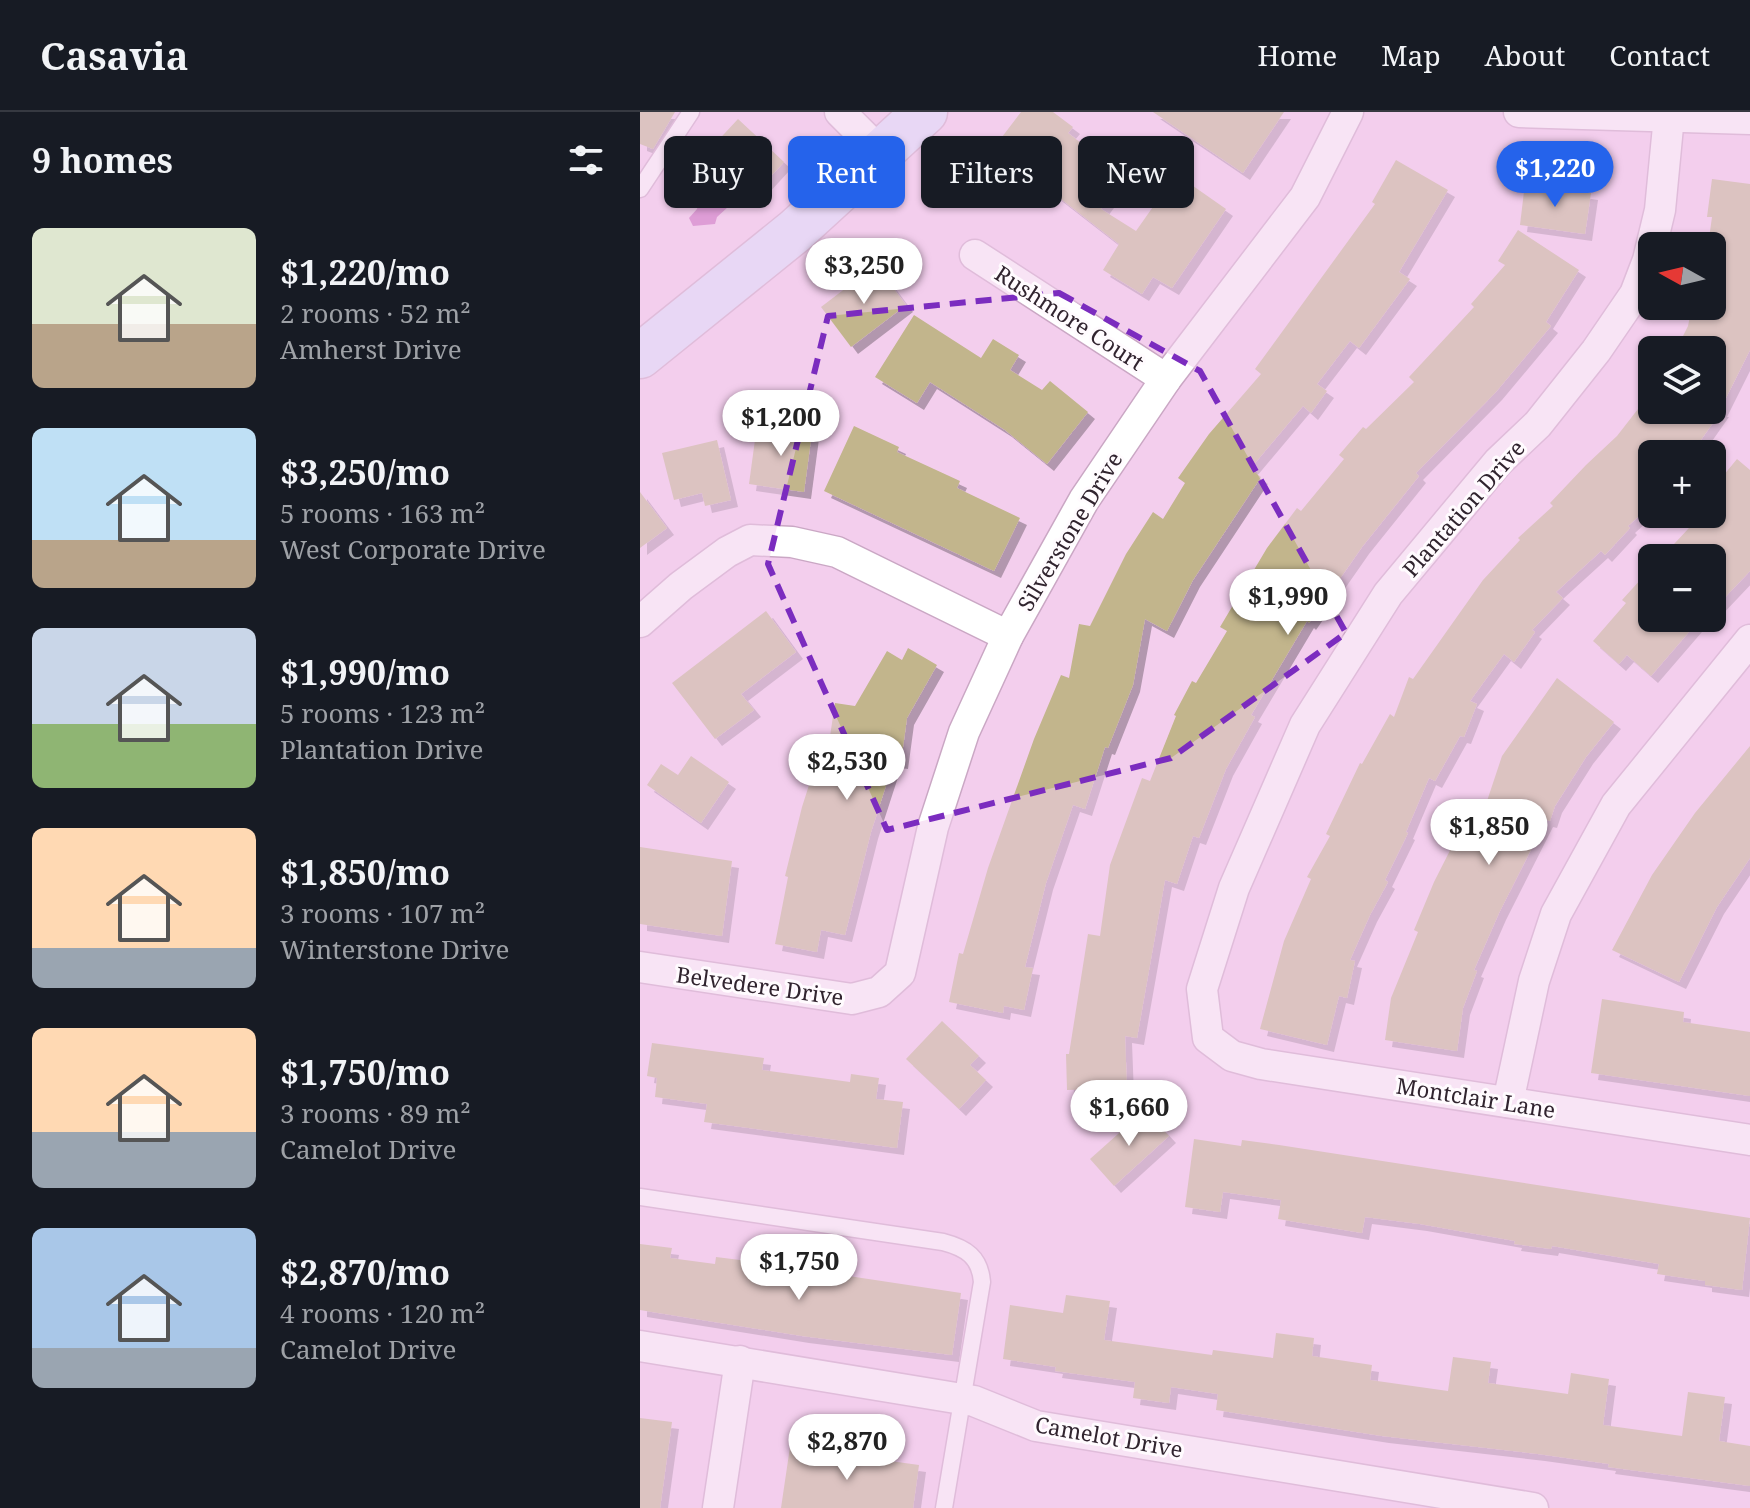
<!DOCTYPE html>
<meta charset="utf-8">
<style>
body{margin:0;font-family:"Noto Serif",serif;background:#242831;color:#f1f3f6;height:100vh;display:flex;flex-direction:column;font-size:30px;white-space:nowrap}
*{box-sizing:border-box;margin:0}
p{font-size:26px;color:#9ea1a6}
.icon{flex:none;width:44px;height:44px;fill:none;stroke:currentColor;stroke-width:2;stroke-linecap:round;stroke-linejoin:round}
.map{position:relative;flex:1;overflow:hidden}
.sheet{display:flex;flex-direction:column;background:#171b24;width:640px}
.sheet>*{flex:none}
.guide{position:absolute;left:24px;top:24px;width:760px;height:72px;display:flex;gap:16px}
.needle{width:52px;rotate:278deg}
.buttons{position:absolute;left:998px;top:120px;display:grid;gap:16px}
.buttons a{display:grid;place-items:center;width:88px;height:88px;border-radius:12px;background:#171b24;box-shadow:0 2px 6px #0004;font-size:40px}
.price{position:absolute;translate:-50% -68px;padding:0 18px;border-radius:28px;background:#fff;color:#222;font-size:26px;line-height:52px;filter:drop-shadow(0 2px 4px #0008)}
.price::after{content:'';position:absolute;left:50%;top:48px;width:24px;height:18px;margin-left:-12px;background:inherit;clip-path:polygon(0 0,100% 0,50% 100%)}
.price.on{background:#2563eb;color:#fff}
ul{padding:0;list-style:none}
li{display:flex;align-items:center;gap:24px;height:200px;padding:0 32px}
li span{display:grid;place-items:center;flex:none;width:224px;height:160px;border-radius:12px;color:#555}
li>.icon{margin-inline-start:auto}
span .icon{width:96px;height:96px;fill:#fffc;stroke-width:1}
li b{font-size:34px}
h2{display:flex;justify-content:space-between;align-items:center;height:96px;padding:0 32px;font-size:34px}
.chip{padding:0 28px;border-radius:12px;background:#171b24;box-shadow:0 2px 6px #0004;font-size:28px;line-height:72px}
.chip.on{background:#2563eb;color:#fff}
header{display:flex;align-items:center;gap:48px;box-sizing:border-box;height:112px;padding:0 40px;background:#171b24;border-bottom:2px solid #363941}
header strong{font-size:38px}
nav{display:flex;gap:44px;margin-inline-start:auto;font-size:28px}
main{display:flex;flex:1;min-height:0}
.map>svg:first-child{display:block}
.water{fill:#c662ba}
.building{fill:#c2b58c;filter:url(#shadow)}
.lines{fill:none;stroke-linecap:round;stroke-linejoin:round}
.lane-casing{stroke:#caa7c4;stroke-width:19}
.street-casing{stroke:#caa7c4;stroke-width:33}
.secondary-casing{stroke:#caa7c4;stroke-width:47}
.lane{stroke:#fff;stroke-width:16}
.street{stroke:#fff;stroke-width:30}
.secondary{stroke:#dce3fe;stroke-width:44}
.marked{fill:none;stroke:#7b2cbf;stroke-width:6;stroke-dasharray:16 10;stroke-linejoin:round}
.labels{text-anchor:middle;dominant-baseline:central;stroke-width:6;stroke-linejoin:round;paint-order:stroke}
.street-label{font-size:22px;fill:#31242f;stroke:#fffbfe}
</style>
<header>
<strong>Casavia</strong>
<nav><a>Home</a><a>Map</a><a>About</a><a>Contact</a></nav>
</header>
<main>
<section class="sheet">
<h2>9 homes<svg class="icon" aria-label="filters" viewBox="0 0 24 24"><path d="M4 7h16M4 17h16"/><circle cx="9" cy="7" r="2"/><circle cx="15" cy="17" r="2"/></svg></h2>
<ul>
<li><span style="background:linear-gradient(#dfe7d0 60%,#b9a48a 0)"><svg class="icon" aria-label="home" viewBox="0 0 24 24"><path d="M3 11l9-7 9 7M6 9v11h12V9"/></svg></span><div><b>$1,220/mo</b><p>2 rooms · 52 m²</p><p>Amherst Drive</p></div></li>
<li><span style="background:linear-gradient(#bfe0f5 70%,#b9a48a 0)"><svg class="icon" aria-label="home" viewBox="0 0 24 24"><path d="M3 11l9-7 9 7M6 9v11h12V9"/></svg></span><div><b>$3,250/mo</b><p>5 rooms · 163 m²</p><p>West Corporate Drive</p></div></li>
<li><span style="background:linear-gradient(#c9d6e8 60%,#8fb573 0)"><svg class="icon" aria-label="home" viewBox="0 0 24 24"><path d="M3 11l9-7 9 7M6 9v11h12V9"/></svg></span><div><b>$1,990/mo</b><p>5 rooms · 123 m²</p><p>Plantation Drive</p></div></li>
<li><span style="background:linear-gradient(#ffd9b3 75%,#9aa5b1 0)"><svg class="icon" aria-label="home" viewBox="0 0 24 24"><path d="M3 11l9-7 9 7M6 9v11h12V9"/></svg></span><div><b>$1,850/mo</b><p>3 rooms · 107 m²</p><p>Winterstone Drive</p></div></li>
<li><span style="background:linear-gradient(#ffd9b3 65%,#9aa5b1 0)"><svg class="icon" aria-label="home" viewBox="0 0 24 24"><path d="M3 11l9-7 9 7M6 9v11h12V9"/></svg></span><div><b>$1,750/mo</b><p>3 rooms · 89 m²</p><p>Camelot Drive</p></div></li>
<li><span style="background:linear-gradient(#a9c7e8 75%,#9aa5b1 0)"><svg class="icon" aria-label="home" viewBox="0 0 24 24"><path d="M3 11l9-7 9 7M6 9v11h12V9"/></svg></span><div><b>$2,870/mo</b><p>4 rooms · 120 m²</p><p>Camelot Drive</p></div></li>
</ul>
</section>
<div class="map">
<svg width="1110" height="1396" viewBox="0 0 1110 1396">
<defs>
<filter id="shadow"><feDropShadow dx="7" dy="7" stdDeviation="0" flood-color="#0004"/></filter>
</defs>
<rect width="100%" height="100%" fill="#f3ceed"/>
<polygon class="water" points="66,84 85,86 88,95 77,105 75,112 53,114 49,106 57,97 60,86"/>
<g class="building">
<polygon points="0,0 35,0 13,37 0,32"/>
<polygon points="381,0 413,0 433,15 428,21 485,65 461,97 496,119 536,62 586,97 532,176 513,165 502,182 463,158 479,132 394,66 389,72 349,42"/>
<polygon points="513,0 644,0 603,61"/>
<polygon points="98,7 144,50 108,89 82,64 65,82 45,64"/>
<polygon points="756,48 808,78 759,160 770,167 719,236 710,229 677,272 687,279 671,301 663,294 610,357 621,365 553,468 527,519 505,507 493,573 468,636 465,635 445,697 433,693 406,771 385,855 393,856 384,898 364,894 363,901 309,890 319,841 323,842 348,756 394,627 421,563 429,566 439,512 450,514 486,442 513,400 523,407 545,371 538,366 569,322 621,262 615,257 735,92 732,90"/>
<polygon points="1072,67 1110,72 1110,238 1080,298 1082,298 1051,342 1012,342 1012,392 988,414 990,416 965,443 961,439 916,480 923,486 892,518 895,520 874,550 864,542 830,589 837,592 824,625 820,624 795,669 789,666 766,720 768,721 745,768 748,770 730,803 710,848 715,849 707,886 699,884 687,933 620,917 644,829 671,767 667,765 690,724 686,722 720,651 722,652 750,602 754,605 769,565 773,567 843,468 880,428 878,426 913,394 910,391 946,353 977,324 1012,279 1012,298 1072,298 1072,238 1036,238 1048,214 1052,194 1072,194 1072,134 1068,134 1072,105 1067,105"/>
<polygon points="885,71 951,81 945,122 880,113"/>
<polygon points="878,118 939,158 906,210 911,214 855,281 776,361 779,364 722,435 669,511 667,509 611,603 615,605 586,657 559,726 553,724 537,772 525,768 497,926 485,924 487,976 427,978 426,942 429,942 448,822 460,824 470,753 502,666 510,669 536,604 534,603 552,569 556,571 587,519 580,515 627,436 657,396 661,399 704,347 699,343 723,315 726,317 774,270 769,265 834,195 831,192 865,153 858,149"/>
<polygon points="236,153 266,193 211,235 181,195"/>
<polygon points="274,203 341,246 353,227 379,243 370,258 402,278 410,269 448,300 407,352 365,318 290,270 277,291 235,265"/>
<polygon points="117,313 172,320 164,380 109,372"/>
<polygon points="214,314 259,335 257,340 320,369 317,376 380,406 354,459 184,379"/>
<polygon points="77,328 91,388 65,394 62,381 34,388 22,341"/>
<polygon points="1097,347 1110,358 1110,459 1072,499 1072,446 1021,446 1062,402 1072,402 1072,391 1082,381 1074,375"/>
<polygon points="0,380 27,416 0,436"/>
<polygon points="1012,455 1012,506 1061,506 1011,564 987,543 979,552 953,529 986,491 982,488"/>
<polygon points="126,499 156,540 101,582 114,598 75,627 32,571"/>
<polygon points="268,536 297,553 267,606 261,650 254,649 231,720 205,823 181,818 177,840 135,832 148,765 145,764 162,695 177,648 186,651 195,591 215,594 247,539 262,548"/>
<polygon points="917,566 974,610 946,645 915,694 910,709 906,708 859,801 834,858 837,859 823,896 817,939 745,928 751,886 778,820 774,818 794,770 833,693 844,698 862,644"/>
<polygon points="1110,634 1110,746 1077,795 1039,870 972,838 1012,763 1055,701"/>
<polygon points="51,644 89,670 61,711 7,673 21,652 38,663"/>
<polygon points="0,735 92,749 82,824 0,812"/>
<polygon points="962,887 1044,900 1043,910 1110,920 1110,984 951,961"/>
<polygon points="302,909 339,944 330,953 346,968 319,997 266,947"/>
<polygon points="12,931 124,946 122,958 210,970 211,962 239,966 236,987 263,990 257,1036 64,1010 67,992 15,985 17,966 7,964"/>
<polygon points="505,998 529,1024 474,1074 450,1047"/>
<polygon points="554,1027 601,1034 602,1028 639,1033 1110,1106 1102,1178 1065,1173 1065,1169 1017,1162 1019,1152 912,1134 911,1137 874,1132 875,1129 780,1112 725,1105 722,1121 638,1107 641,1088 583,1080 580,1100 545,1095"/>
<polygon points="0,1132 32,1136 30,1146 75,1152 76,1145 116,1150 321,1181 312,1243 162,1224 0,1198"/>
<polygon points="426,1183 470,1189 464,1228 572,1243 573,1238 633,1246 636,1221 674,1226 672,1244 732,1253 730,1268 808,1279 813,1245 851,1250 848,1271 928,1282 931,1261 969,1267 963,1313 1042,1324 1048,1280 1085,1285 1079,1329 1110,1334 1110,1374 968,1355 969,1352 898,1342 742,1324 576,1298 578,1282 531,1275 529,1291 493,1286 495,1270 415,1259 416,1255 363,1247 370,1193 423,1201"/>
<polygon points="0,1306 32,1310 20,1396 0,1396"/>
<polygon points="150,1335 279,1353 273,1396 141,1396"/>
</g>
<g class="lines">
<defs>
<g id="lane">
<polyline points="0,77 51,0"/>
<path d="M0,1085L303,1130C326,1136 340,1145 342,1170L304,1396"/>
</g>
<g id="street">
<polyline points="200,0 240,40"/>
<polyline points="879,0 1110,7"/>
<polyline points="1029,4 1020,98 1008,148 995,182 956,239 898,312 858,350 748,482 665,613 594,776 562,877 568,926 592,944 621,952 1110,1028"/>
<polyline points="335,143 526,267"/>
<polyline points="0,510 41,474 87,440 110,428 152,430 197,440 368,524"/>
<polyline points="0,855 212,887 239,880 260,861 293,715 324,620 368,524 444,388 526,267 665,85 708,0"/>
<polyline points="868,990 894,869 916,802 976,693 1110,528"/>
<polyline points="0,1234 334,1289 396,1314 893,1396"/>
<polyline points="78,1396 100,1249"/>
</g>
<polyline id="secondary" points="0,244 155,119 285,0"/>
</defs>
<use href="#lane" class="lane-casing"/>
<use href="#street" class="street-casing"/>
<use href="#secondary" class="secondary-casing"/>
<use href="#lane" class="lane"/>
<use href="#street" class="street"/>
<use href="#secondary" class="secondary"/>
</g>
<path d="M0 0H1110V1396H0ZM419,181L560,259L706,521L531,646L247,718L128,452L188,204Z" fill="#f3ceed" fill-opacity=".55" fill-rule="evenodd"/>
<path class="marked" d="M419,181L560,259L706,521L531,646L247,718L128,452L188,204Z"/>
<g class="labels">
<g class="street-label">
<text transform="translate(430 205) rotate(33)">Rushmore Court</text>
<text transform="translate(823 396) rotate(-49)">Plantation Drive</text>
<text transform="translate(429 419) rotate(-59)">Silverstone Drive</text>
<text transform="translate(120 873) rotate(8)">Belvedere Drive</text>
<text transform="translate(836 985) rotate(9)">Montclair Lane</text>
<text transform="translate(469 1324) rotate(10)">Camelot Drive</text>
</g>
</g>
</svg>
<div class="buttons">
<a><svg class="needle" viewBox="-14 -14 28 28"><path d="M0-13l5 13h-10z" fill="#e53935"/><path d="M0 13l5-13h-10z" fill="#9ea1a6"/></svg></a>
<a><svg class="icon" aria-label="layers" viewBox="0 0 24 24"><path d="M12 4l9 5-9 5-9-5zM3 14l9 5 9-5"/></svg></a>
<a>+</a>
<a>−</a>
</div>
<b class="price on" style="left:915px;top:97px">$1,220</b>
<b class="price" style="left:224px;top:194px">$3,250</b>
<b class="price" style="left:141px;top:346px">$1,200</b>
<b class="price" style="left:648px;top:525px">$1,990</b>
<b class="price" style="left:207px;top:690px">$2,530</b>
<b class="price" style="left:849px;top:755px">$1,850</b>
<b class="price" style="left:489px;top:1036px">$1,660</b>
<b class="price" style="left:159px;top:1190px">$1,750</b>
<b class="price" style="left:207px;top:1370px">$2,870</b>
<div class="guide">
<a class="chip">Buy</a>
<a class="chip on">Rent</a>
<a class="chip">Filters</a>
<a class="chip">New</a>
</div>
</div>
</main>
